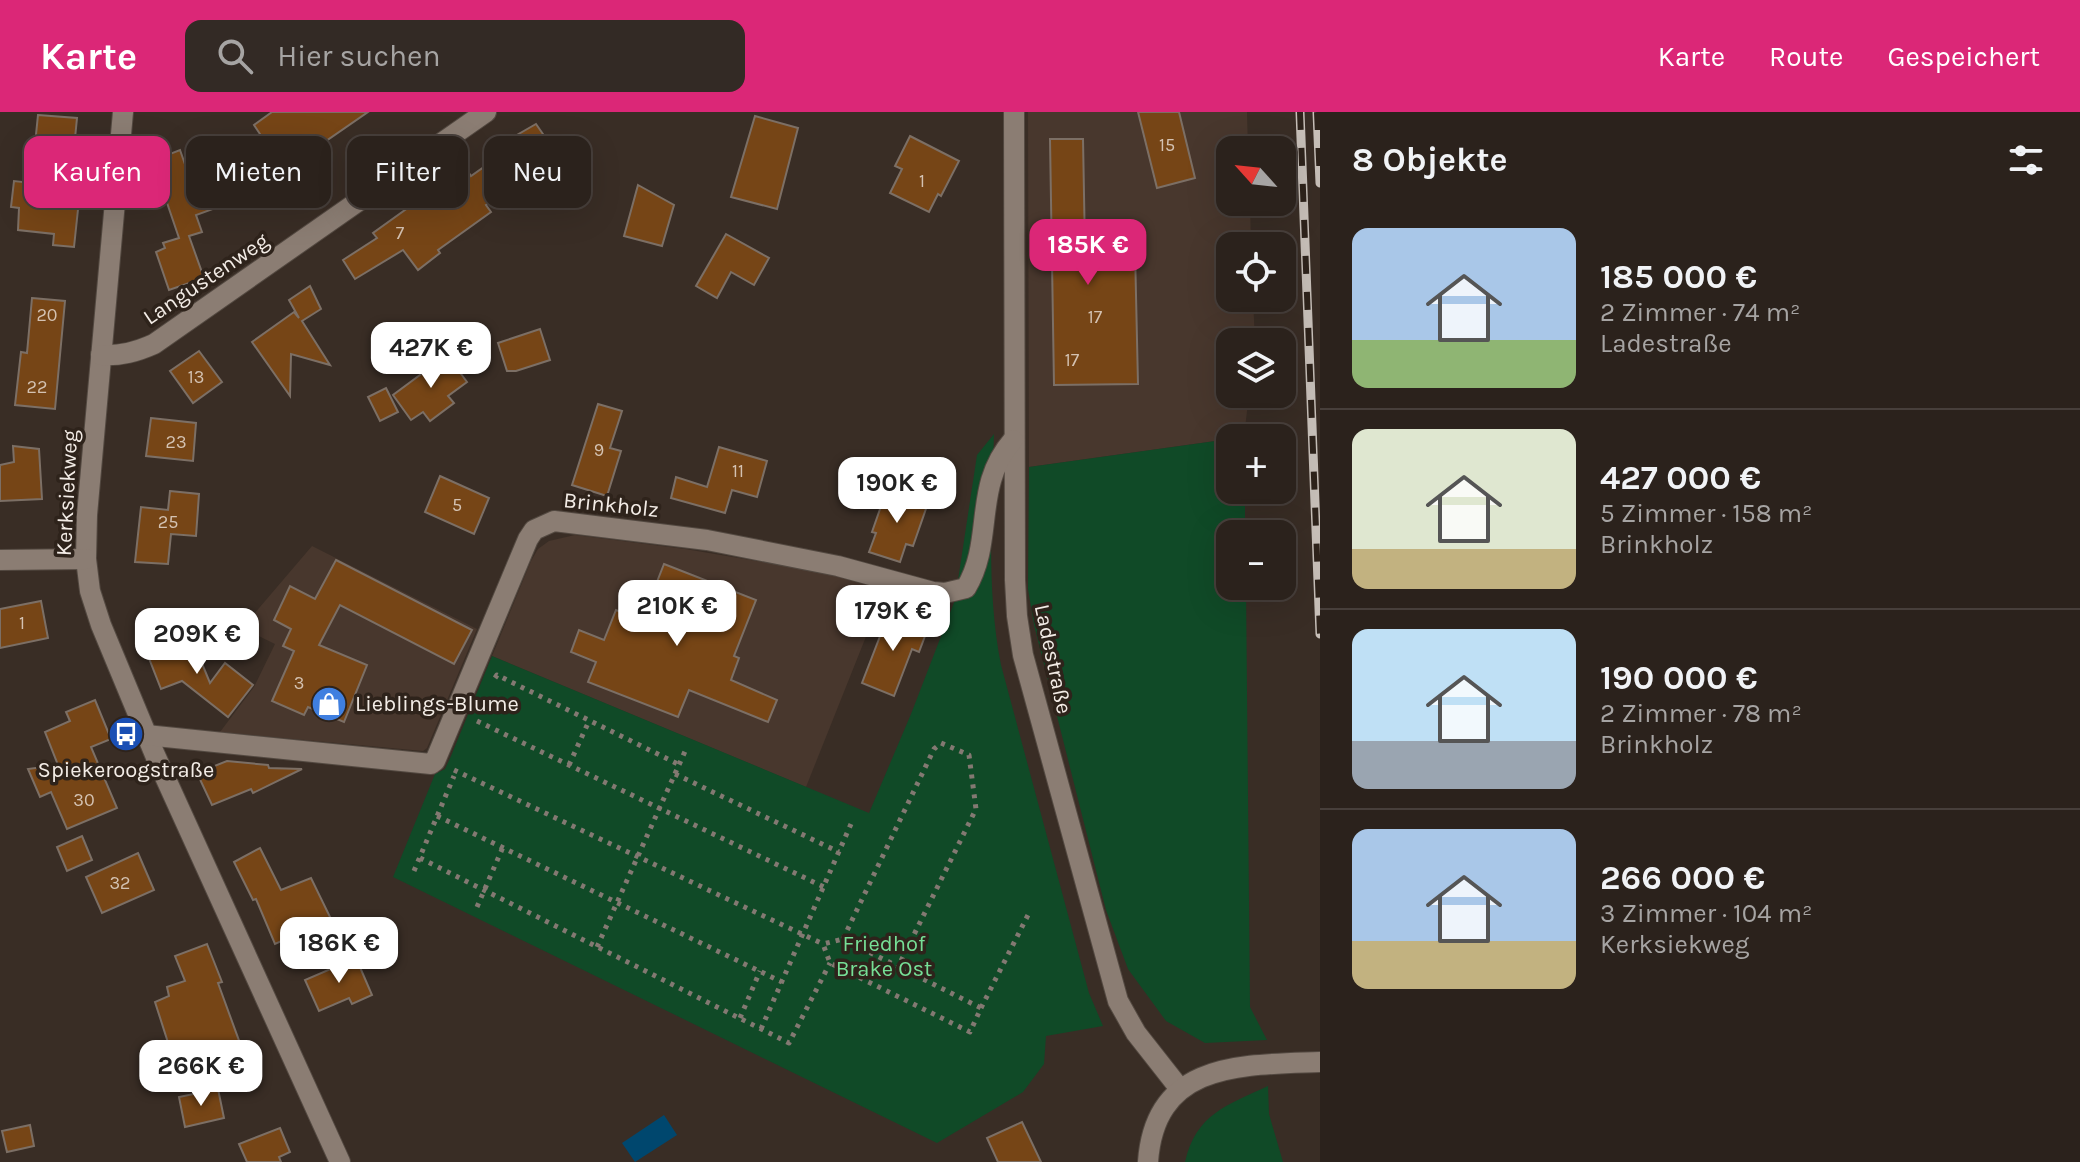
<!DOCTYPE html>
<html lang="de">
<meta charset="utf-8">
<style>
body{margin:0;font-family:Karla,sans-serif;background:#332a25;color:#f1f3f6;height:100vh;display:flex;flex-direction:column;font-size:30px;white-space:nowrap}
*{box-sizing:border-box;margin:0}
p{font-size:26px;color:#a6a4a3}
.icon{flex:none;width:44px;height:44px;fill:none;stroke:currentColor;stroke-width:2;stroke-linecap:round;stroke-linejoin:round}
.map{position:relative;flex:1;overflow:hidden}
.panel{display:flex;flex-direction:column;background:#2b221c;width:760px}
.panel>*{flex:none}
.banner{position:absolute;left:24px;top:24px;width:760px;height:72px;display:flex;gap:16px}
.needle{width:52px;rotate:297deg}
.fabs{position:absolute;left:1216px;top:24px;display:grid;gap:16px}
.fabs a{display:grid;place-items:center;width:80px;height:80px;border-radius:16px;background:#2b221c;box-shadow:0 8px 32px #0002,0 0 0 2px #473f3b;font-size:40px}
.price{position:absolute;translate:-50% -68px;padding:0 18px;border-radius:16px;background:#fff;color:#222;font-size:26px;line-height:52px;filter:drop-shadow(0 2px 4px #0008)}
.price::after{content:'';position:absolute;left:50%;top:48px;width:24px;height:18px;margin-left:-12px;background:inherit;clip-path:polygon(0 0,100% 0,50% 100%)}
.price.selected{background:#db2777;color:#fff}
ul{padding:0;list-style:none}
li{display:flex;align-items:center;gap:24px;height:200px;padding:0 32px}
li+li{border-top:2px solid #473f3b}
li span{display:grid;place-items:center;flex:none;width:224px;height:160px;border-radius:16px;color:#555}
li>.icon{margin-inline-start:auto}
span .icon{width:96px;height:96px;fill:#fffc;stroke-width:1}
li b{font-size:34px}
h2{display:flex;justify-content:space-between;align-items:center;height:96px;padding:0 32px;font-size:34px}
.chip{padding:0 28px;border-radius:16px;background:#2b221c;box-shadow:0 8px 32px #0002,0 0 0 2px #473f3b;font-size:28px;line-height:72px}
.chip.selected{background:#db2777;color:#fff}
header{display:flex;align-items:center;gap:48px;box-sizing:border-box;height:112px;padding:0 40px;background:#db2777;color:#fff}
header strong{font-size:38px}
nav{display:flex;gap:44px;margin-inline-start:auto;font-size:28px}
.search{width:560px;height:72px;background:#332a25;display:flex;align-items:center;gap:20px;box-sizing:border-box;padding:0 28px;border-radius:16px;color:#a6a4a3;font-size:30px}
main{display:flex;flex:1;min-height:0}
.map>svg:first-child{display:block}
.commercial{fill:#48372d}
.green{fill:#104a27}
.water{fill:#00476e}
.building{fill:#764516;stroke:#7c6f65;stroke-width:2}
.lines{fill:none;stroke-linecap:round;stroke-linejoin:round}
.minor-casing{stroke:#534941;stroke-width:22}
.path{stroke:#837972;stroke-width:5;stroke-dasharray:4 6;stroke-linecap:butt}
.minor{stroke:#8b7d73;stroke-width:20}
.rail-casing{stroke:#c7bfb8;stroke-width:9}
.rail{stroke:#2e231b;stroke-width:6;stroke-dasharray:18;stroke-linecap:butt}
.labels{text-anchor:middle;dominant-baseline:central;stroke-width:7;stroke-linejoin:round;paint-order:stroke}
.number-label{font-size:18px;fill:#d4c2b2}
.street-label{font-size:22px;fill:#f3ece6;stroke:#2e231b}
.poi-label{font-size:22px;fill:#f3ece6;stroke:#2e231b;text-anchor:start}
.park-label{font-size:22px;fill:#76df96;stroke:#2e231b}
</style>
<header>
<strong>Karte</strong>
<div class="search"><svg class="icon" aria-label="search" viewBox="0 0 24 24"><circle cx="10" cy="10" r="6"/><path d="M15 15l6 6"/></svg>Hier suchen</div>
<nav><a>Karte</a><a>Route</a><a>Gespeichert</a></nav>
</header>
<main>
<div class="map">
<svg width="1320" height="1050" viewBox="0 0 1320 1050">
<rect width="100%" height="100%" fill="#392d25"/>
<g class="commercial">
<polygon points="1028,0 1247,0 1248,38 1230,38 1230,90 1250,90 1251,134 1230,134 1230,186 1253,186 1255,230 1230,230 1230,282 1249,282 1244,325 1029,355"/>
<polygon points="575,423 685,437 833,462 885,477 806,675 492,544 531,449 538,437 549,429"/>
<polygon points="312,434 477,517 427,636 423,639 220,620 254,575 275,532 242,516"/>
</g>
<g class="green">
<path d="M994,322C992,400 986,476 1001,553L1089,881L1103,914L1046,924L1044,952L1023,980L937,1031L393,765L435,662L445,657L451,644L492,544L869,701L911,602L955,488L977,343Z"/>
<polygon points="1230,327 1230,378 1245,378 1245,422 1230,422 1230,474 1246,474 1250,895 1267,928 1205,931 1166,909 1128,857 1106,798 1034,513 1028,477 1029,355"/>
<path d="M1268,974L1269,1002L1283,1050H1185C1196,1002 1227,993 1268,974Z"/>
</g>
<polygon class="water" points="664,1003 677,1023 635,1050 622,1031"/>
<g class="building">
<polygon points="272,0 368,0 284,58 254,13"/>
<polygon points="1138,0 1179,0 1195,66 1157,76"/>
<polygon points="38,3 77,6 69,87 79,88 74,135 53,133 54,122 18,118 19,96 11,95 14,69 31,71"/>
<polygon points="755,4 798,16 777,97 731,85"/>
<polygon points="536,12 561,48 534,67 531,64 486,93 491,100 438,138 440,141 418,158 403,138 355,167 343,148 377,126 373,121 465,55 471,64 512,35 510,27"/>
<polygon points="910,24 959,49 941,84 938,82 929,100 890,81 902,57 895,54"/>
<polygon points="237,25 255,63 205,75 213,97 196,103 202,120 189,124 204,166 169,178 156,140 165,136 163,131 179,126 165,85 151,88 166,75 157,47 180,38 188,61"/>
<polygon points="1050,27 1083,27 1085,137 1135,138 1138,272 1054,273"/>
<polygon points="638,73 674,93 662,134 624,124"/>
<polygon points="726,122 769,146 754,173 731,160 717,186 696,174"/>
<polygon points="310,174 321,197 302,209 330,253 291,242 290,284 252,230 294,200 299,206 289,188"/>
<polygon points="32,186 65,189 55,297 15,293 21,240 27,241"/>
<polygon points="540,217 550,248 516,259 507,259 498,231"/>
<polygon points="199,239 222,270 193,291 170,259"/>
<polygon points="447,243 467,270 448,284 454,291 430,309 423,300 411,308 393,283"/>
<polygon points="386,276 398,300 380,309 368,285"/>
<polygon points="598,292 622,299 610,336 621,339 607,384 572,373"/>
<polygon points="151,306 196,311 193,349 146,344"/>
<polygon points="13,334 39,337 42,387 0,389 0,353 14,350"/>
<polygon points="719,335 767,349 757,385 732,378 725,401 671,386 676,365 707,375"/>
<polygon points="440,364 489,386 474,422 425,400"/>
<polygon points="887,377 928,391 913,434 906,432 900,450 869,440 876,421 872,420"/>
<polygon points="170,379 199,382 196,424 171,422 168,452 135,450 141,395 168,398"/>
<polygon points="336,448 472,518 454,552 340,493 319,533 367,553 344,610 308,595 304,603 272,589 294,539 283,534 291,517 274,508 290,474 315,487"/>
<polygon points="664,452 756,488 734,544 739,546 731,568 777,588 768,610 689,578 678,605 588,570 596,550 571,540 579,518 604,528 616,498 642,508"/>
<polygon points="41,489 48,526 0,536 0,497"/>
<polygon points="889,501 928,516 919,540 912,537 894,584 862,571"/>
<polygon points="171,526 176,540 194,532 210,571 225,551 253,573 228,605 182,569 161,577 145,536"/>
<polygon points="95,588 111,627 91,635 117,696 67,717 51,680 40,685 28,657 58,653 45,620 70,609 66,600"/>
<polygon points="227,649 268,653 269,656 302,657 253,681 251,677 212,693 197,661"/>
<polygon points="82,724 92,748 67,759 57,735"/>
<polygon points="260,736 281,778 311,766 331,807 275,832 256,787 253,788 234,750"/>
<polygon points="138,741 154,778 102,801 86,765"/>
<polygon points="207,832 222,870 218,871 245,945 206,960 196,935 172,943 155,890 169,884 167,875 185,869 175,844"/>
<polygon points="356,846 372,883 352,892 349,886 319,899 305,868"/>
<polygon points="218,977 224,1006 185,1015 179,985"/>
<polygon points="1022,1010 1041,1050 998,1050 987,1026"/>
<polygon points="30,1013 34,1034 7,1040 2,1019"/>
<polygon points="280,1016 290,1040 279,1045 281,1050 247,1050 239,1032"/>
</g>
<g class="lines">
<defs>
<g id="minor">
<polyline points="123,0 87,403 86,447 90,479 101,513 155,643 340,1050"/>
<polyline points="1014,0 1015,468 1017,504 1023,543 1118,889 1136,921 1180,977"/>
<path d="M101,243C121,244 136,240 154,232L486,0"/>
<polyline points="0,448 86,447"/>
<path d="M146,623L431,652L435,649L528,427L534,418L554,409L707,428L838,454L933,480L945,481L966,476C995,427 972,375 1013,328"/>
<path d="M1148,1050C1155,949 1242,953 1320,950"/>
</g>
</defs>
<use href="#minor" class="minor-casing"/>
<g class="path">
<polyline points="495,566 497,563 680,653"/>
<polyline points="477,609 824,775"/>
<polyline points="569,653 589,609"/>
<polyline points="454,658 823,832"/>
<polyline points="675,662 839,740"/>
<polyline points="437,704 782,870"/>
<polyline points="420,746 789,931 830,851"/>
<polyline points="414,759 454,664"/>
<polyline points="477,795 503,735"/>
<polyline points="843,827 934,637 941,631 969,643 976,697 898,855"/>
<polygon points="843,827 981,896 970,920 830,851 823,832"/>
<polyline points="597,835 687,635"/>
<polyline points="981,896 1028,803"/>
<polyline points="740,906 760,859"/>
<polyline points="761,917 851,712"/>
</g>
<use href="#minor" class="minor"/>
<defs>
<g id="rail">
<polyline points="1300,0 1320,522"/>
<polyline points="1317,0 1320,71"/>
</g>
</defs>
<use href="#rail" class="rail-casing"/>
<use href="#rail" class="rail"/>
</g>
<defs>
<symbol id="shop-disc" viewBox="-11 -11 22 22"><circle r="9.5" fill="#3f7fe0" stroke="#2e231b"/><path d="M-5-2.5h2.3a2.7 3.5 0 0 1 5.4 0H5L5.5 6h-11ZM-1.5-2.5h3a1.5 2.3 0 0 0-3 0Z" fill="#fff"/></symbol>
<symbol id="bus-disc" viewBox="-11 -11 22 22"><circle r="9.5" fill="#1a4fb4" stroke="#2e231b"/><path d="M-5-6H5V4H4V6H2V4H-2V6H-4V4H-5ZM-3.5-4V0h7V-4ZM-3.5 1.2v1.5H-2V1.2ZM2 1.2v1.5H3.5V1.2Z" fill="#fff"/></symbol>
</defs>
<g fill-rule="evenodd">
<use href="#shop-disc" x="309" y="572" width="40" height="40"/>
<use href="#bus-disc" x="106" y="602" width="40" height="40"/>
</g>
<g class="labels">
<g class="number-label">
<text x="1167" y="33">15</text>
<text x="922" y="69">1</text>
<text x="400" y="121">7</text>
<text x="47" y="203">20</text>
<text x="1095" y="205">17</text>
<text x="1072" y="248">17</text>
<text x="196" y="265">13</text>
<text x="37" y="275">22</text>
<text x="176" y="330">23</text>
<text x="599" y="338">9</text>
<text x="738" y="359">11</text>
<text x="457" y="393">5</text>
<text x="168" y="410">25</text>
<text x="22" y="511">1</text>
<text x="299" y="571">3</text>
<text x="84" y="688">30</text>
<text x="120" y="771">32</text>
</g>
<g class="street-label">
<text transform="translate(206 167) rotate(-34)">Langustenweg</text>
<text transform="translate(67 381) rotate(-87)">Kerksiekweg</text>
<text transform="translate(611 393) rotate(6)">Brinkholz</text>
<text transform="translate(1053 547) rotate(78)">Ladestraße</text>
</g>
<g class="poi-label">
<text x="355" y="592">Lieblings-Blume</text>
<text x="126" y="658" text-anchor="middle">Spiekeroogstraße</text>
</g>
<g class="park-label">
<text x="884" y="832">Friedhof<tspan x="884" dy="25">Brake Ost</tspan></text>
</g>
</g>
</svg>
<div class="fabs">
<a><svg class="needle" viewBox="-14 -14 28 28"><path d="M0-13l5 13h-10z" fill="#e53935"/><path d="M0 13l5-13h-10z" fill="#a6a4a3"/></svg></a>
<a><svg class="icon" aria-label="locate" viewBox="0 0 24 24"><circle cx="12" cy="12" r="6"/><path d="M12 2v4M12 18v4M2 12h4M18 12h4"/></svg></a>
<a><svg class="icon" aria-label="layers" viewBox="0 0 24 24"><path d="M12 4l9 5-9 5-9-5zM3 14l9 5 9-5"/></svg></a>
<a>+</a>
<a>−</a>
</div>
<b class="price selected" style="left:1088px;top:175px">185K €</b>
<b class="price" style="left:431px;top:278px">427K €</b>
<b class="price" style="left:897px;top:413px">190K €</b>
<b class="price" style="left:677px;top:536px">210K €</b>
<b class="price" style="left:893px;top:541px">179K €</b>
<b class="price" style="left:197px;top:564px">209K €</b>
<b class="price" style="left:339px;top:873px">186K €</b>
<b class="price" style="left:201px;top:996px">266K €</b>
<div class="banner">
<a class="chip selected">Kaufen</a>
<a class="chip">Mieten</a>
<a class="chip">Filter</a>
<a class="chip">Neu</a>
</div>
</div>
<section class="panel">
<h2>8 Objekte<svg class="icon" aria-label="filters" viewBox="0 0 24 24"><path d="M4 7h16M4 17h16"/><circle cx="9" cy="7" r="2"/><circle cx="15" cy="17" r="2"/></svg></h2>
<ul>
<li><span style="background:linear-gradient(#a9c7e8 70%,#8fb573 0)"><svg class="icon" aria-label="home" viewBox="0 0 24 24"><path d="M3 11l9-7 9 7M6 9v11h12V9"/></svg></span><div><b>185 000 €</b><p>2 Zimmer · 74 m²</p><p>Ladestraße</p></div></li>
<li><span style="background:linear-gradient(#dfe7d0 75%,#c2b280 0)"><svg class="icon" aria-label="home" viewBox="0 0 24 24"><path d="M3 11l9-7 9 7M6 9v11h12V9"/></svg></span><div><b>427 000 €</b><p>5 Zimmer · 158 m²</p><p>Brinkholz</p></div></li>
<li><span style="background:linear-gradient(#bfe0f5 70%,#9aa5b1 0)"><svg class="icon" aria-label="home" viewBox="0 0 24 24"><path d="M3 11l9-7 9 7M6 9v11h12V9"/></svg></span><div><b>190 000 €</b><p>2 Zimmer · 78 m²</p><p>Brinkholz</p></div></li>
<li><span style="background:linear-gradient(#a9c7e8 70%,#c2b280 0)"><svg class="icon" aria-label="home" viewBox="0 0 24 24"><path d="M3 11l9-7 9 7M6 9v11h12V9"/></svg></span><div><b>266 000 €</b><p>3 Zimmer · 104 m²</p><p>Kerksiekweg</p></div></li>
</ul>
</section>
</main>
